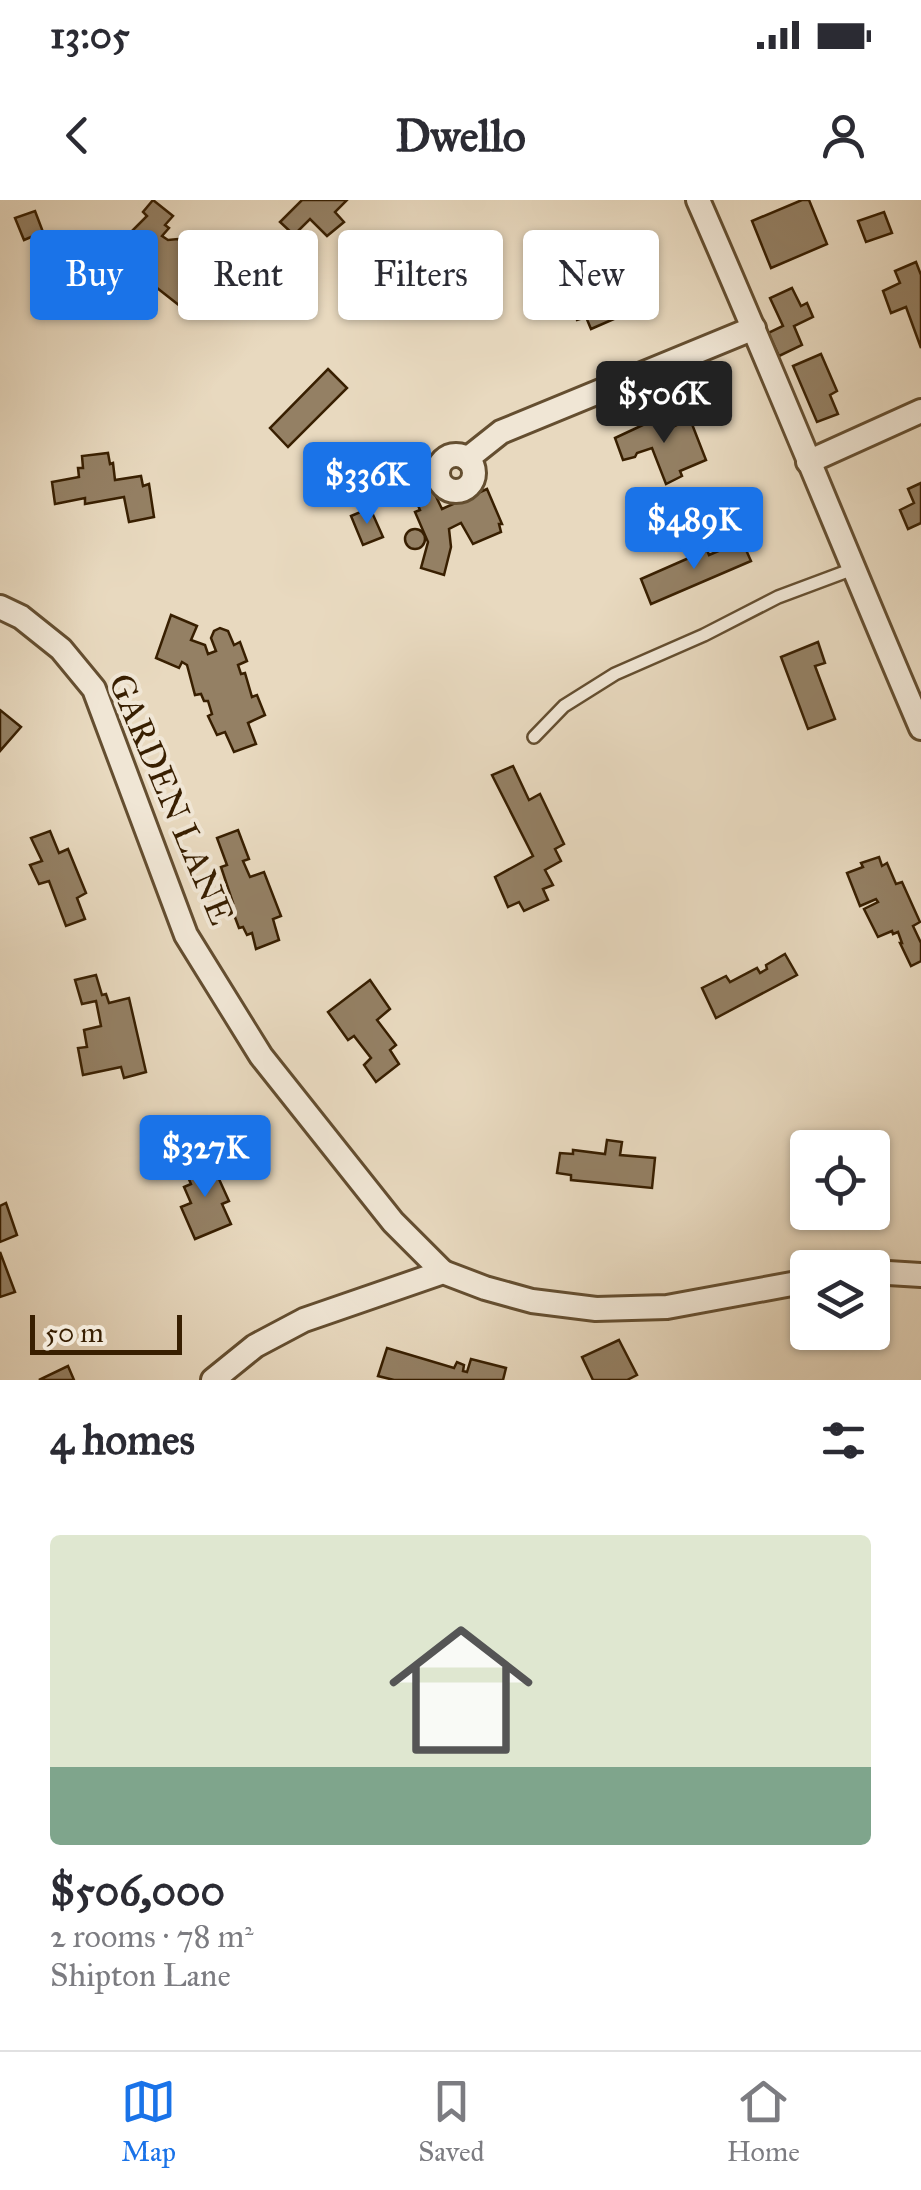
<!DOCTYPE html>
<meta charset="utf-8">
<style>
body{margin:0;font-family:"IM FELL Great Primer",serif;background:#f7f7f7;color:#2b2b33;height:100vh;display:flex;flex-direction:column;font-size:38px;white-space:nowrap}
*{box-sizing:border-box;margin:0}
p{font-size:32px;color:#7c7c81}
.icon{flex:none;width:55px;height:55px;fill:none;stroke:currentColor;stroke-width:2;stroke-linecap:round;stroke-linejoin:round}
.map{position:relative;height:1180px;overflow:hidden}
.sheet{display:flex;flex-direction:column;background:#fff;flex:1}
.sheet>*{flex:none}
.guide{position:absolute;left:30px;top:30px;width:862px;height:90px;display:flex;gap:20px}
.fabs{position:absolute;left:790px;top:930px;display:grid;gap:20px}
.fabs a{display:grid;place-items:center;width:100px;height:100px;border-radius:10px;background:#fff;box-shadow:0 2px 8px #0004;font-size:50px}
.scale{position:absolute;left:30px;bottom:25px;width:152px;box-sizing:border-box;padding-left:10px;border:5px solid #381f01;border-top:0;font-size:28px;line-height:35px;white-space:nowrap;color:#381f01;-webkit-text-stroke:8px #f0e6d5;paint-order:stroke}
.price{position:absolute;translate:-50% -85px;padding:0 22px;border-radius:10px;background:#1a73e8;color:#fff;font-size:32px;line-height:65px;filter:drop-shadow(0 2px 5px #0008)}
.price::after{content:'';position:absolute;left:50%;top:60px;width:30px;height:22px;margin-left:-15px;background:inherit;clip-path:polygon(0 0,100% 0,50% 100%)}
.price.current{background:#222;color:#fff}
ul{padding:0;list-style:none}
li{display:grid;align-content:center;gap:20px;height:530px;padding:0 50px}
li+li{border-top:2px solid #e1e1e2}
li span{display:grid;place-items:center;height:310px;border-radius:10px;color:#555}
li>.icon{margin-inline-start:auto}
span .icon{width:180px;height:180px;fill:#fffc;stroke-width:1}
li b{font-size:42px}
h2{display:flex;justify-content:space-between;align-items:center;height:120px;padding:0 50px;font-size:42px}
.pill{padding:0 35px;border-radius:10px;background:#fff;box-shadow:0 2px 8px #0004;font-size:35px;line-height:90px}
.pill.current{background:#1a73e8;color:#fff}
.status{display:flex;justify-content:space-between;align-items:center;height:70px;padding:0 50px;background:#fff;direction:ltr}
.status svg{height:28px;fill:currentColor}
header{display:flex;justify-content:space-between;align-items:center;height:130px;padding:0 50px;background:#fff;font-size:45px;font-weight:700}
.dock{display:flex;justify-content:space-around;align-items:center;height:140px;border-top:2px solid #e1e1e2;background:#fff;font-size:28px;color:#7c7c81}
.dock a{display:grid;justify-items:center;gap:5px}
.dock .current{color:#1a73e8}
.map>svg:first-child{display:block}
.building{fill:#948064;stroke:#381f01;stroke-width:2.5}
.lines{fill:none;stroke-linecap:round;stroke-linejoin:round}
.service-casing{stroke:#644e30;stroke-width:16}
.minor-casing{stroke:#644e30;stroke-width:28}
.service{stroke:#f0e6d5;stroke-width:11}
.minor{stroke:#f0e6d5;stroke-width:22}
.labels{text-anchor:middle;dominant-baseline:central;stroke-width:8;stroke-linejoin:round;paint-order:stroke}
.street-label{font-size:35px;fill:#381f01;stroke:#f0e6d5}
</style>
<div class="status"><b>13:05</b><svg viewBox="0 0 49 12"><path d="M0 12V9h3v3zM5 12V6h3v6zM10 12V3h3v9zM15 12V0h3v12zM26 1h20v11H26zM47 4h2v5h-2z"/></svg></div>
<header><svg class="icon" aria-label="back" viewBox="0 0 24 24"><path d="M15 5l-7 7 7 7"/></svg>Dwello<svg class="icon" aria-label="person" viewBox="0 0 24 24"><circle cx="12" cy="8" r="4"/><path d="M4 21q1-7 8-7t8 7"/></svg></header>
<div class="map">
<svg width="921" height="1180" viewBox="0 0 921 1180">
<rect width="100%" height="100%" fill="#e8d9bf"/>
<filter id="stains"><feTurbulence type="fractalNoise" baseFrequency=".002" numOctaves="4"/><feColorMatrix values="0 0 0 0 .2 0 0 0 0 .09 0 0 0 0 .02 0 0 0 .5 -.17"/></filter>
<radialGradient id="worn" r=".72"><stop offset=".6" stop-color="#630" stop-opacity="0"/><stop offset="1" stop-color="#630" stop-opacity=".3"/></radialGradient>
<g class="building">
<polygon points="153,0 173,16 165,25 169,28 162,36 168,40 178,39 184,47 184,53 205,69 197,79 204,85 193,97 190,95 180,106 152,84 135,103 121,90 107,104 90,87 103,72 106,75 132,45 125,38 147,16 143,12"/>
<polygon points="302,0 347,0 335,12 344,22 327,36 310,19 294,35 280,22"/>
<polygon points="802,0 809,0 827,44 771,68 752,21"/>
<polygon points="35,11 43,32 24,40 15,18"/>
<polygon points="884,12 892,33 866,42 858,21"/>
<polygon points="579,46 582,54 590,51 594,65 598,64 608,94 614,92 623,115 591,129 586,117 577,120 564,88 554,92 543,60"/>
<polygon points="916,62 921,75 921,148 906,107 891,113 883,91 900,83 895,71"/>
<polygon points="792,88 801,106 807,103 813,117 794,126 802,145 779,156 768,133 783,126 770,98"/>
<polygon points="821,154 837,191 830,195 838,214 817,222 793,166"/>
<polygon points="328,169 347,188 288,247 270,228"/>
<polygon points="663,214 668,229 690,219 706,260 680,271 682,276 666,284 652,248 637,253 635,257 623,260 615,238 645,224 644,221"/>
<polygon points="108,253 110,264 113,263 115,280 141,276 143,286 149,284 154,317 129,322 124,297 85,304 85,298 55,304 52,282 79,277 78,268 83,268 82,256"/>
<polygon points="921,283 921,323 908,329 900,310 914,303 908,289"/>
<polygon points="432,288 442,309 487,289 502,324 499,324 501,332 473,344 461,323 449,329 451,347 444,375 421,368 428,342 415,312 420,310 414,296"/>
<polygon points="370,308 383,337 363,345 351,316"/>
<circle cx="415" cy="339" r="10"/>
<polygon points="742,341 751,361 651,404 641,379 707,350 709,355"/>
<polygon points="171,415 197,426 191,440 205,445 208,454 216,451 211,438 214,431 220,428 228,431 234,445 240,442 247,461 238,465 241,474 245,473 252,497 257,495 265,515 248,523 256,544 234,552 225,532 217,535 208,516 212,514 208,501 204,501 201,494 195,495 187,465 182,462 179,468 156,458"/>
<polygon points="818,442 825,463 815,466 835,519 808,529 781,457"/>
<polygon points="0,510 21,527 0,551"/>
<polygon points="513,566 529,600 540,594 564,644 555,649 561,661 545,670 553,685 543,689 548,700 524,711 519,702 508,707 495,677 533,656 492,575"/>
<polygon points="238,630 249,659 243,661 250,677 264,672 281,716 273,719 279,740 256,749 252,733 247,735 243,727 239,728 230,704 233,703 221,667 227,665 217,638"/>
<polygon points="50,631 59,653 68,649 86,693 77,698 85,719 66,726 49,681 39,684 30,665 42,661 31,638"/>
<polygon points="879,657 882,666 887,663 896,684 902,682 920,722 913,726 921,743 921,761 911,766 900,743 902,743 898,732 893,734 892,731 878,737 864,709 878,702 876,699 860,706 847,673 863,667 861,663"/>
<polygon points="785,754 797,775 716,818 702,788 726,776 730,782 757,768 760,773 767,769 766,765"/>
<polygon points="96,775 102,795 106,794 109,803 129,798 146,872 124,878 121,867 83,875 78,848 87,847 84,830 101,826 96,801 82,804 75,780"/>
<polygon points="370,780 390,809 377,820 396,845 390,850 399,864 376,882 364,865 371,858 354,836 348,840 328,812"/>
<polygon points="607,940 622,942 620,955 655,958 652,988 571,980 571,975 557,973 560,953 573,954 573,950 605,954"/>
<polygon points="209,957 229,1001 222,1004 231,1024 195,1039 181,1007 191,1003 184,987 191,984 184,968"/>
<polygon points="6,1003 17,1035 0,1042 0,1006"/>
<polygon points="0,1052 15,1092 0,1097"/>
<polygon points="619,1140 637,1175 627,1180 593,1180 582,1157"/>
<polygon points="387,1148 454,1168 457,1162 464,1165 463,1171 467,1172 471,1159 506,1168 503,1180 394,1180 378,1176"/>
<polygon points="68,1166 74,1180 39,1180"/>
</g>
<g class="lines">
<defs>
<polyline id="service" points="534,537 564,506 615,474 704,435 778,397 853,369"/>
<g id="minor">
<path d="M698,0C775,175 846,353 921,528"/>
<circle cx="456" cy="273" r="18"/>
<polyline points="467,259 501,232 754,128"/>
<polyline points="808,262 921,211"/>
<polyline points="0,407 21,417 61,449 94,489 186,735 261,856 393,1022 443,1072"/>
<polyline points="872,1072 921,1075"/>
<polyline points="213,1180 255,1146 304,1120 443,1072 485,1088 532,1101 596,1109 667,1107 808,1081"/>
</g>
</defs>
<use href="#service" class="service-casing"/>
<use href="#minor" class="minor-casing"/>
<use href="#service" class="service"/>
<use href="#minor" class="minor"/>
</g>
<g class="labels">
<g class="street-label">
<text transform="translate(171 599) rotate(67)">GARDEN LANE</text>
</g>
</g>
<rect width="100%" height="100%" filter="url(#stains)"/>
<rect width="100%" height="100%" fill="url(#worn)"/>
</svg>
<div class="fabs">
<a><svg class="icon" aria-label="locate" viewBox="0 0 24 24"><circle cx="12" cy="12" r="6"/><path d="M12 2v4M12 18v4M2 12h4M18 12h4"/></svg></a>
<a><svg class="icon" aria-label="layers" viewBox="0 0 24 24"><path d="M12 4l9 5-9 5-9-5zM3 14l9 5 9-5"/></svg></a>
</div>
<div class="scale">50 m</div>
<b class="price current" style="left:664px;top:246px">$506K</b>
<b class="price" style="left:367px;top:327px">$336K</b>
<b class="price" style="left:694px;top:372px">$489K</b>
<b class="price" style="left:205px;top:1000px">$327K</b>
<div class="guide">
<a class="pill current">Buy</a>
<a class="pill">Rent</a>
<a class="pill">Filters</a>
<a class="pill">New</a>
</div>
</div>
<section class="sheet">
<h2>4 homes<svg class="icon" aria-label="filters" viewBox="0 0 24 24"><path d="M4 7h16M4 17h16"/><circle cx="9" cy="7" r="2"/><circle cx="15" cy="17" r="2"/></svg></h2>
<ul>
<li><span style="background:linear-gradient(#dfe7d0 75%,#7fa58c 0)"><svg class="icon" aria-label="home" viewBox="0 0 24 24"><path d="M3 11l9-7 9 7M6 9v11h12V9"/></svg></span><div><b>$506,000</b><p>2 rooms · 78 m²</p><p>Shipton Lane</p></div></li>
</ul>
</section>
<nav class="dock">
<a class="current"><svg class="icon" aria-label="map" viewBox="0 0 24 24"><path d="M3 6l6-2 6 2 6-2v14l-6 2-6-2-6 2zM9 4v14M15 6v14"/></svg>Map</a>
<a><svg class="icon" aria-label="saved" viewBox="0 0 24 24"><path d="M7 4h10v16l-5-4-5 4z"/></svg>Saved</a>
<a><svg class="icon" aria-label="home" viewBox="0 0 24 24"><path d="M3 11l9-7 9 7M6 9v11h12V9"/></svg>Home</a>
</nav>
